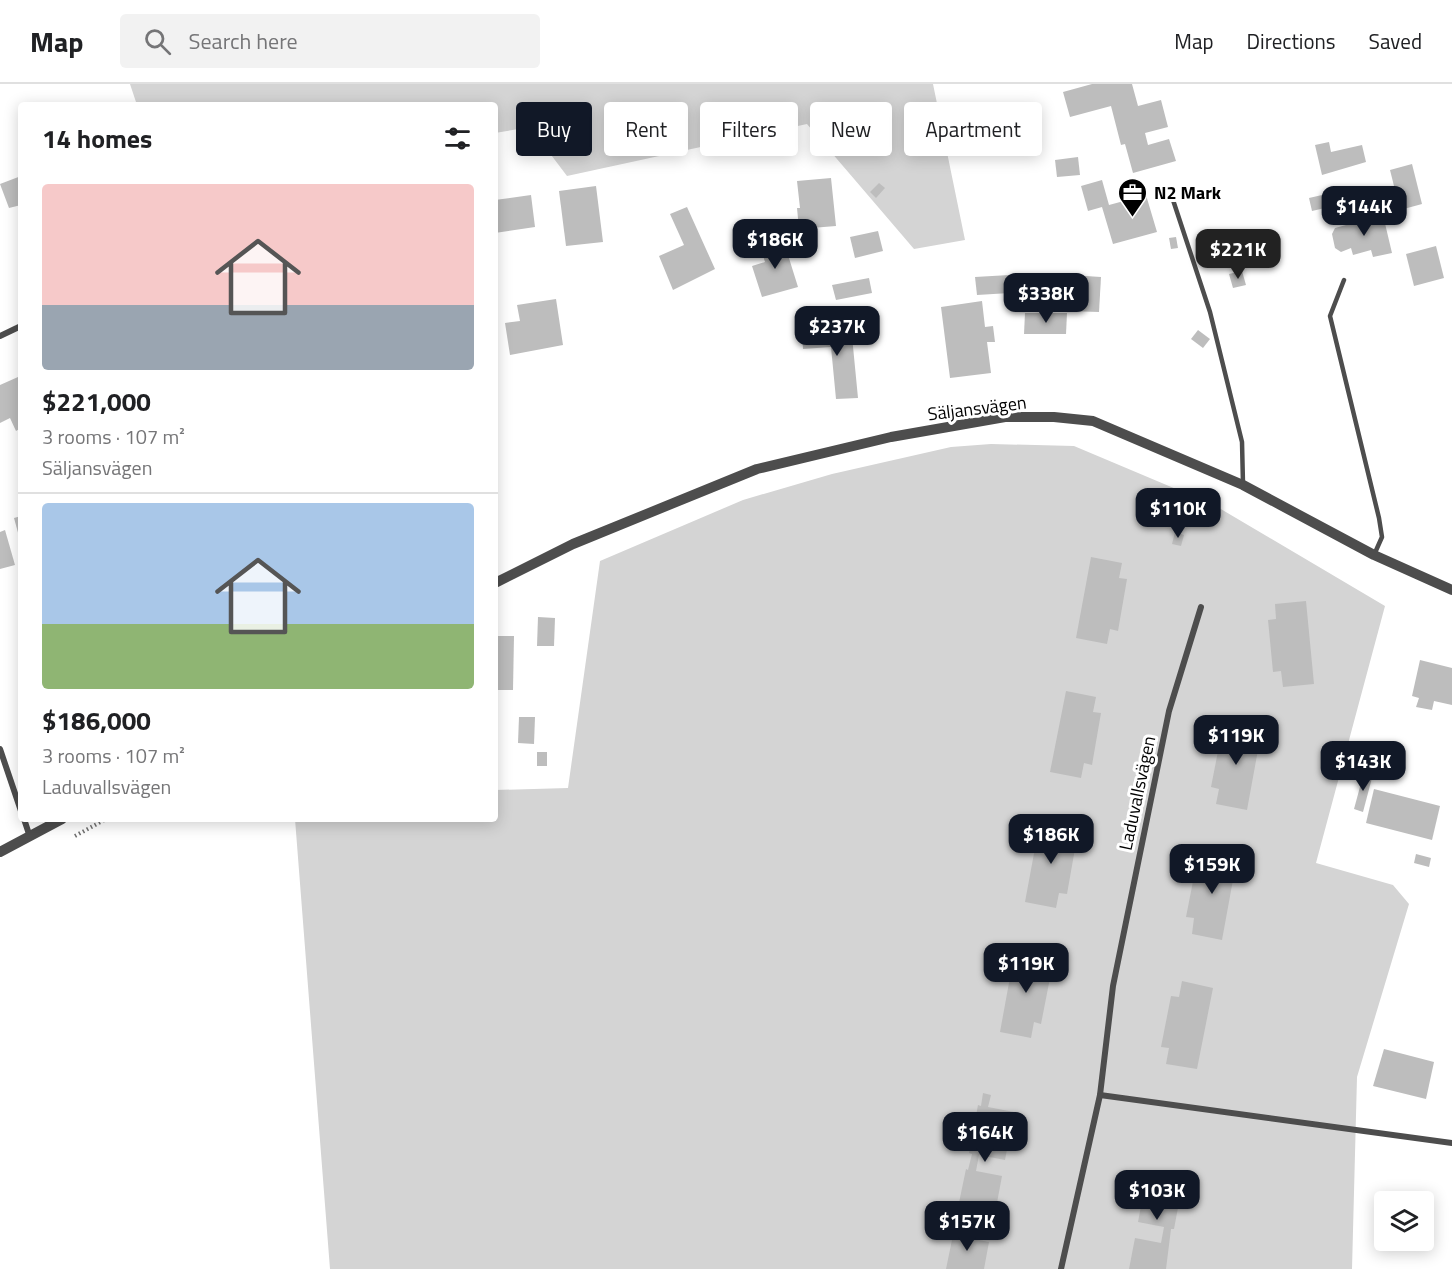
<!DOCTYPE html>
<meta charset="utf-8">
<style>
body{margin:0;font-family:"Titillium Web",sans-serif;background:#f2f2f2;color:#202124;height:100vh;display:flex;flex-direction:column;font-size:22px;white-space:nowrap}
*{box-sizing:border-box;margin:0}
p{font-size:20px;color:#757577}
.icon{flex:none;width:33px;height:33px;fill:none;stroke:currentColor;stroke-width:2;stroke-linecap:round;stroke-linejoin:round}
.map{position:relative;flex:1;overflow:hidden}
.drawer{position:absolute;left:18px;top:18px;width:480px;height:720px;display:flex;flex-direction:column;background:#fff;border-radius:6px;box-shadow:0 3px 15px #0003}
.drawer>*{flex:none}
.top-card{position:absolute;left:516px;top:18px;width:570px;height:54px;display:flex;gap:12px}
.buttons{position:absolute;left:1374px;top:1107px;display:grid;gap:12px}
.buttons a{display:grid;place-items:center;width:60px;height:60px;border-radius:6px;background:#fff;box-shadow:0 3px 15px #0003;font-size:30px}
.price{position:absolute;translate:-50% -51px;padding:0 14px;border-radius:12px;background:#111827;color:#fff;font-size:20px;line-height:39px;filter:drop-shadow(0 2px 3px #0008)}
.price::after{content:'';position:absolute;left:50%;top:36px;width:18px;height:14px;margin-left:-9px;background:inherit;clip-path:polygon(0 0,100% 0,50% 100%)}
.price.selected{background:#222;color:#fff}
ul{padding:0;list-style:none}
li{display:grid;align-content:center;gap:12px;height:318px;padding:0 24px}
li+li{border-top:2px solid #e0e0e0}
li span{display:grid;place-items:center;height:186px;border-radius:6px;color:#555}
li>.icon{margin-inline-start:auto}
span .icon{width:108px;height:108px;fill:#fffc;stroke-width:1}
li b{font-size:26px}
h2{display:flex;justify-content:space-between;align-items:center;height:72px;padding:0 24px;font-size:26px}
.chip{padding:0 21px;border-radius:6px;background:#fff;box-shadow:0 3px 15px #0003;font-size:21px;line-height:54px}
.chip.selected{background:#111827;color:#fff}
header{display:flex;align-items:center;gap:36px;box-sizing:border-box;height:84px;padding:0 30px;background:#fff;border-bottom:2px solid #e0e0e0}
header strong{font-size:28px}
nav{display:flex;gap:33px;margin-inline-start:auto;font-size:21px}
.search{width:420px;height:54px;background:#f2f2f2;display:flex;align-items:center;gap:15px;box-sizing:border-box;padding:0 21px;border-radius:6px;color:#757577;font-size:22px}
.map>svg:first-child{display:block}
.green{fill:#d4d4d4}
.building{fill:#bdbdbd}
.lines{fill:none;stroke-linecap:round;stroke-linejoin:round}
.path{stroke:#6f6f6f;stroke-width:4;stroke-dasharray:1.5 3;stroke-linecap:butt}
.service{stroke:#4d4d4d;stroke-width:4.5}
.minor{stroke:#4d4d4d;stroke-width:6}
.tertiary{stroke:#4d4d4d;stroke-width:10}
.labels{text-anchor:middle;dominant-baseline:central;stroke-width:6;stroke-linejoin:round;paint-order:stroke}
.poi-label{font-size:18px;font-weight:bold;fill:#000;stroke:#fff;text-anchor:start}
.street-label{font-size:18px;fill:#000;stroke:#fff}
</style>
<header>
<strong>Map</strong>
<div class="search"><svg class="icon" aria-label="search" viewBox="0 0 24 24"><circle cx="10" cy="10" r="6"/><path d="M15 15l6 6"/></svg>Search here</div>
<nav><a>Map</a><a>Directions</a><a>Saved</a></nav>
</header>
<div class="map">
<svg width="1452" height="1185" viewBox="0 0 1452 1185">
<rect width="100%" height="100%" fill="#fff"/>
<g class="green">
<polygon points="130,0 933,0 965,156 914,165 807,40 567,92 530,43 495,49 495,21 137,21"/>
<polygon points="991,360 1074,362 1214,421 1385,522 1316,779 1393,801 1409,820 1357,993 1352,1185 330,1185 295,735 495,735 495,706 568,704 600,477 743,416 832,390 951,363"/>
</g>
<g class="building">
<polygon points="1092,0 1132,0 1138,22 1161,16 1168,43 1145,49 1148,61 1169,55 1176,77 1133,89 1125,60 1121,61 1111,22 1070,33 1063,8"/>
<polygon points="1329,58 1331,68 1362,61 1366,78 1322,91 1315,61"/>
<polygon points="1078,73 1080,91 1057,93 1055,76"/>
<polygon points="1412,80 1422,120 1400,126 1390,86"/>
<polygon points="21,92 21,121 9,124 0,100"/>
<polygon points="831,94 836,142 799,145 797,124 800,124 797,97"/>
<polygon points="1102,96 1109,121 1146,111 1157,148 1113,160 1102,123 1088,127 1081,102"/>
<polygon points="879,99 885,104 876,114 870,108"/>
<polygon points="596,102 603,158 566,162 559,107"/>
<polygon points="531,111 535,143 495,149 495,116"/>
<polygon points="1322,111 1325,124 1312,127 1309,114"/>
<polygon points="687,123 715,185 673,206 659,172 684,161 670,130"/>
<polygon points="1383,131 1392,169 1373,173 1371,166 1353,171 1351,164 1341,168 1335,164 1332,150 1335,144"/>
<polygon points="878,147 883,167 855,174 850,153"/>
<polygon points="1176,153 1178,164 1171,165 1169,154"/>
<polygon points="783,155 798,203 762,213 752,182 765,178 760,162"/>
<polygon points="1436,162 1444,194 1414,202 1406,170"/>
<polygon points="1242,187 1246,201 1233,204 1229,190"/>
<polygon points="1045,189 1046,207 977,211 975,193"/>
<polygon points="1070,191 1101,193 1099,228 1068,227"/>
<polygon points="869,194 872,209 836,216 832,201"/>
<polygon points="556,215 563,261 510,271 505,239 520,237 517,221"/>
<polygon points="982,217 985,243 993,242 995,258 987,258 991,289 950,294 941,223"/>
<polygon points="1025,229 1067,229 1066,250 1024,250"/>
<polygon points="851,242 858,314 836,315 831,263 803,265 802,248"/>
<polygon points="1198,246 1210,255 1203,264 1191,255"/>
<polygon points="18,293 21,300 21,344 16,347 10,334 0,339 0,301"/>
<polygon points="21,432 21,456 20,456 14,434"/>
<polygon points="5,446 15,481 0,485 0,448"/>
<polygon points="1175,448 1184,451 1181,462 1172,460"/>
<polygon points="1091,473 1122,479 1119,494 1127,495 1118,547 1110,545 1107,560 1076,554"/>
<polygon points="1306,517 1314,600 1283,603 1281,587 1273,588 1268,536 1276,535 1275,520"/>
<polygon points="538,533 555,534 554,562 537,562"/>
<polygon points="495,552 514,552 513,606 495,606"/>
<polygon points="1420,576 1452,584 1452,621 1434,617 1432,626 1416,623 1419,614 1412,612"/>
<polygon points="1066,607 1096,613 1093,628 1101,629 1092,681 1084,679 1081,694 1050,688"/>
<polygon points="519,633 535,633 534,660 518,659"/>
<polygon points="1231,638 1262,644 1247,726 1216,720 1219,705 1211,703 1221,652 1228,653"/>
<rect x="537" y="668" width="10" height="14"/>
<polygon points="1364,688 1373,690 1363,728 1354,725"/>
<polygon points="1374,705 1440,722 1432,756 1366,739"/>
<polygon points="1040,737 1071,742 1068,758 1076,759 1067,810 1059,809 1056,824 1025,818"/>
<polygon points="1206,768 1237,774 1222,856 1192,850 1194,834 1186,833 1196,782 1203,783"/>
<polygon points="1416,770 1431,774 1429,783 1414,779"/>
<polygon points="1015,866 1046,872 1043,887 1051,889 1041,940 1034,938 1031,954 1000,948"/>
<polygon points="1182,897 1213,904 1197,985 1166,980 1169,964 1161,963 1171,912 1179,913"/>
<polygon points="1384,965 1434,978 1426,1015 1373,1002"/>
<polygon points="983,1009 991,1011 988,1023 1014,1028 1005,1076 979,1071 976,1087 1002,1092 993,1140 956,1133 966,1085 968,1086 972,1070 969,1069 978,1021 981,1022"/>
<polygon points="1147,1090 1183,1097 1174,1145 1171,1145 1166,1185 1129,1185 1135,1154 1161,1159 1164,1143 1138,1138"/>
<polygon points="958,1139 966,1140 963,1153 989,1158 984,1185 946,1185 953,1151 956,1151"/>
</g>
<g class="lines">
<polyline class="path" points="75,752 106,735"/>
<g class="service">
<polyline points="1173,116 1210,228 1242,358 1243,400"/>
<polyline points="1344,196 1330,232 1379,434 1382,453 1374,471"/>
</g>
<g class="minor">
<polyline points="0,252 21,242"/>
<polyline points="0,665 21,727"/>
<polyline points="24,735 30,753"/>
<polyline points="1100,1011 1452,1059"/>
<polyline points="1061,1185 1100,1011 1113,902 1169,627 1201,523"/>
</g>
<g class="tertiary">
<polyline points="495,499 573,460 757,385 891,353 1005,333 1054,333 1093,337 1243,401 1374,471 1452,506"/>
<polyline points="0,768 62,735"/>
</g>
</g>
<defs>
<symbol id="office-pin" viewBox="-11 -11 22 30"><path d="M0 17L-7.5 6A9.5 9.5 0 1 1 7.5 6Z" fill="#000" stroke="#fff"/><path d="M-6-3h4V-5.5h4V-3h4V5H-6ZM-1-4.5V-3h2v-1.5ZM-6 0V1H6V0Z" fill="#fff"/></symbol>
</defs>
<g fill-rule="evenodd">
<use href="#office-pin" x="1116" y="92" width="33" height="45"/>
</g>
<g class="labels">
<g class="poi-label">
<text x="1154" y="108">N2 Mark</text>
</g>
<g class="street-label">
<text transform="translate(977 324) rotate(-7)">Säljansvägen</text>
<text transform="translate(1137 709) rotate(-78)">Laduvallsvägen</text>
</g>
</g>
</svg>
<div class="buttons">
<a><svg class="icon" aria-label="layers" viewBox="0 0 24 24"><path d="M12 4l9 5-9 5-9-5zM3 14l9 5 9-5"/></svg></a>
</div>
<b class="price" style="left:1364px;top:153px">$144K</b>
<b class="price" style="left:775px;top:186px">$186K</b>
<b class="price selected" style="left:1238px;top:196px">$221K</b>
<b class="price" style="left:1046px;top:240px">$338K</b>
<b class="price" style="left:837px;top:273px">$237K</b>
<b class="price" style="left:1178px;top:455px">$110K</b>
<b class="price" style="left:1236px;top:682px">$119K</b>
<b class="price" style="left:1363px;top:708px">$143K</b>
<b class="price" style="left:1051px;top:781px">$186K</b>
<b class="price" style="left:1212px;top:811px">$159K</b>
<b class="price" style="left:1026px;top:910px">$119K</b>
<b class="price" style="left:985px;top:1079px">$164K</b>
<b class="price" style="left:1157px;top:1137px">$103K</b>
<b class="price" style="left:967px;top:1168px">$157K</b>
<div class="top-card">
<a class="chip selected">Buy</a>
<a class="chip">Rent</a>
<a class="chip">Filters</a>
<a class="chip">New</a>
<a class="chip">Apartment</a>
</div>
<section class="drawer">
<h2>14 homes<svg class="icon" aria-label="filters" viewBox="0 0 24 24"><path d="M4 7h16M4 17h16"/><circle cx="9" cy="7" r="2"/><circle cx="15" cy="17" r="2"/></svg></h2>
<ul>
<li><span style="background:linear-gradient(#f6c9c9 65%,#9aa5b1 0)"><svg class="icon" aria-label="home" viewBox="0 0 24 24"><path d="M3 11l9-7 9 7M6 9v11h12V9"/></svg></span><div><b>$221,000</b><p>3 rooms · 107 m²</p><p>Säljansvägen</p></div></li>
<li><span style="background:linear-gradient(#a9c7e8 65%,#8fb573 0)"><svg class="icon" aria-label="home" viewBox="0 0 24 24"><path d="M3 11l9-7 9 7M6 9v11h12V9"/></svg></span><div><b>$186,000</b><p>3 rooms · 107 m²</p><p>Laduvallsvägen</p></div></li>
</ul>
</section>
</div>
